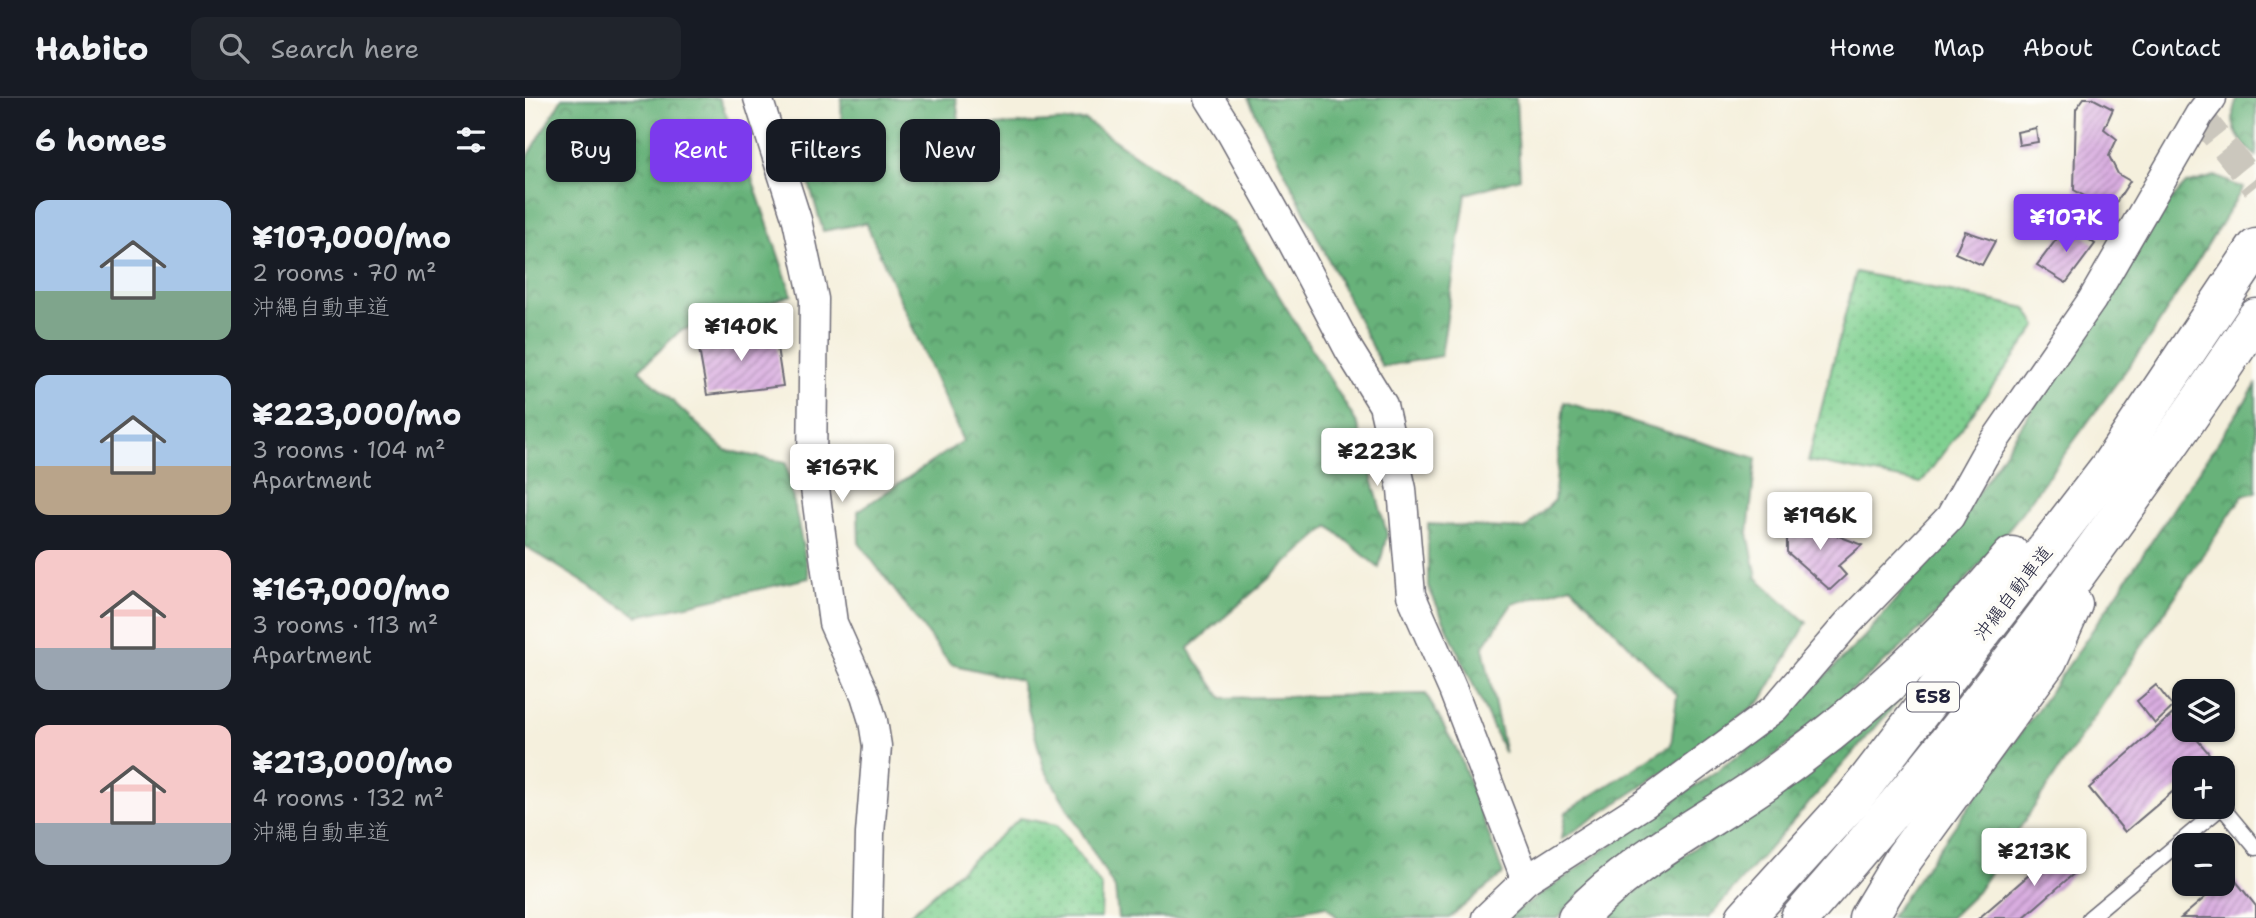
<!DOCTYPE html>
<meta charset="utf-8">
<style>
body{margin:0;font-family:"Shantell Sans","Klee One",sans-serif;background:#20242c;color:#f1f3f6;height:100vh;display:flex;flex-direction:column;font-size:26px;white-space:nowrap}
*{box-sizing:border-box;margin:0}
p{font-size:23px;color:#9ea1a6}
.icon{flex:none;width:38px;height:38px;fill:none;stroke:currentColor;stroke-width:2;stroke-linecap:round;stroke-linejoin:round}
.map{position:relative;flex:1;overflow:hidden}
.sheet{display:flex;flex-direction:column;background:#171b24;width:525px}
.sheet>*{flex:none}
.top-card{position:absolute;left:21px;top:21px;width:665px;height:63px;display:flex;gap:14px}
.buttons{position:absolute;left:1647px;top:581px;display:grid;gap:14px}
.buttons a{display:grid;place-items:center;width:63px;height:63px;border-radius:14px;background:#171b24;box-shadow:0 2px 5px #0004;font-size:35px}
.price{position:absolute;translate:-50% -60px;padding:0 16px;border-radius:7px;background:#fff;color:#222;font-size:23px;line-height:46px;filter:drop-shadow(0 2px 4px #0008)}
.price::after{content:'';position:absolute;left:50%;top:42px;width:21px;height:16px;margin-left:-10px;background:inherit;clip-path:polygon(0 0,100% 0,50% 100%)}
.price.active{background:#7c3aed;color:#fff}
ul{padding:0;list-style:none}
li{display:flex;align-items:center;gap:21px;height:175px;padding:0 35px}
li span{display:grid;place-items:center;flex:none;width:196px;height:140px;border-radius:14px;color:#555}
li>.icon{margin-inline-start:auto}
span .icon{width:84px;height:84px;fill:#fffc;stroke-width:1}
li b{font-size:30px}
h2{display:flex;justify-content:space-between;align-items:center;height:84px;padding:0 35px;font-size:30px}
.pill{padding:0 24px;border-radius:14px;background:#171b24;box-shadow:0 2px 5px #0004;font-size:24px;line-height:63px}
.pill.active{background:#7c3aed;color:#fff}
header{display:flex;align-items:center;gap:42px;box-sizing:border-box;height:98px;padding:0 35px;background:#171b24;border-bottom:2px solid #363941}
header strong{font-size:33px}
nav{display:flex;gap:38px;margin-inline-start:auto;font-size:24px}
.search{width:490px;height:63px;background:#20242c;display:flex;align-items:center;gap:18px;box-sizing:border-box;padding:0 24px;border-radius:14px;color:#9ea1a6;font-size:26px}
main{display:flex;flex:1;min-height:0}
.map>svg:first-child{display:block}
.grass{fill:url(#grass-dots);stroke:#507966;stroke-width:2}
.forest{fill:url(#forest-crowns);stroke:#446a5a;stroke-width:2}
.building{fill:url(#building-hatch)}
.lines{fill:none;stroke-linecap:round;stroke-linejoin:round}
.minor-tunnel{stroke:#cbc7bd;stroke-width:28;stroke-dasharray:28 14;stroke-linecap:butt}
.service-casing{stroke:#6c6a74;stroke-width:17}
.minor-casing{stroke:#6c6a74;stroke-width:31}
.motorway-casing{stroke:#6c6a74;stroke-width:41}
.service{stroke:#fff;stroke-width:14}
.minor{stroke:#fff;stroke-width:28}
.motorway{stroke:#fff;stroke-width:38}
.labels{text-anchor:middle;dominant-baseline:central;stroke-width:7;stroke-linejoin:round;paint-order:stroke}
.shield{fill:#fdfcf7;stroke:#646373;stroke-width:2}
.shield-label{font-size:18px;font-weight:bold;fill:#22223b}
.street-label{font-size:19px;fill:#22223b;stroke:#fdfcf7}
</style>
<header>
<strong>Habito</strong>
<div class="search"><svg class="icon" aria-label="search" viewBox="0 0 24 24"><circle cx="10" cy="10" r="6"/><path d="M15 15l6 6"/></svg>Search here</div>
<nav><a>Home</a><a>Map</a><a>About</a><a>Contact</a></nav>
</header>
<main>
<section class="sheet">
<h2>6 homes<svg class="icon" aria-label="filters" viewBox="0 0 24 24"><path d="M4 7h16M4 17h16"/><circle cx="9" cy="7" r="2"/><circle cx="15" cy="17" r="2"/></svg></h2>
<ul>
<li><span style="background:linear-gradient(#a9c7e8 65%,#7fa58c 0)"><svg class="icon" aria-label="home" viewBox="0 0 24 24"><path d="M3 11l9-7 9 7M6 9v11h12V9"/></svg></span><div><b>¥107,000/mo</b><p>2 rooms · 70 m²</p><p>沖縄自動車道</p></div></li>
<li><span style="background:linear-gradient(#a9c7e8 65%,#b9a48a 0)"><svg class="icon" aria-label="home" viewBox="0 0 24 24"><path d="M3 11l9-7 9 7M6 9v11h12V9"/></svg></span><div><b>¥223,000/mo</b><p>3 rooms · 104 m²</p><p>Apartment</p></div></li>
<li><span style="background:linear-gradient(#f6c9c9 70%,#9aa5b1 0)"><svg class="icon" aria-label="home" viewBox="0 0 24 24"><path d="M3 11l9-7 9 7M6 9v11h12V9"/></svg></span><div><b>¥167,000/mo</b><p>3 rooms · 113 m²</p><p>Apartment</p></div></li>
<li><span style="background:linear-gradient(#f6c9c9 70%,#9aa5b1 0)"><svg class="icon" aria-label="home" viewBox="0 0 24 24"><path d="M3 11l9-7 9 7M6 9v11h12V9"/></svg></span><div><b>¥213,000/mo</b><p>4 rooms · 132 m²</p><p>沖縄自動車道</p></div></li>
</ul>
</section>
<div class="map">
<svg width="1731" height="820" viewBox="0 0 1731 820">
<defs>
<pattern id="grass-dots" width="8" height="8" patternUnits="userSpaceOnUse" patternTransform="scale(1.75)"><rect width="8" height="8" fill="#7fd090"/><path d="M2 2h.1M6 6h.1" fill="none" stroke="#6db27d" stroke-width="1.8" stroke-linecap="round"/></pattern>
<pattern id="forest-crowns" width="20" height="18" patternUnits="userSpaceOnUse" patternTransform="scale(1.75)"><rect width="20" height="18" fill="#67b27a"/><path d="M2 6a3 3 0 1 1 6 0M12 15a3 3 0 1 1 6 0" fill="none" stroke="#549065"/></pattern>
<pattern id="building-hatch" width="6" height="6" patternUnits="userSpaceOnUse" patternTransform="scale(1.75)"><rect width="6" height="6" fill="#d9ade0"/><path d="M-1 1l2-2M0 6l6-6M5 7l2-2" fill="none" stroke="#b08cb7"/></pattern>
</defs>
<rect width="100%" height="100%" fill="#fdfcf7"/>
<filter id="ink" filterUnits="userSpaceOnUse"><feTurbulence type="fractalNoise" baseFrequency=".0143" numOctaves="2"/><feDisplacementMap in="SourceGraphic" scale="14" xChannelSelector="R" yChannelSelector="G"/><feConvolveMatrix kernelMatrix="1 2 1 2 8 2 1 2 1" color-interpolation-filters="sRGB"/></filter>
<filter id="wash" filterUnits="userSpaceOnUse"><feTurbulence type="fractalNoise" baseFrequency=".00686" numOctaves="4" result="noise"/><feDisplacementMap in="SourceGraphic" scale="28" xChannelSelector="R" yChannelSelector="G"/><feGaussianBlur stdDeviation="1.57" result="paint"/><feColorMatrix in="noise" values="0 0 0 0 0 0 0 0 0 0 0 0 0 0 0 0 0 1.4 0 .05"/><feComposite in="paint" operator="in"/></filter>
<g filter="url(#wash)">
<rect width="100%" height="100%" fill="#f5f0dd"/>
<g class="grass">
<polygon points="1331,174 1501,210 1512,228 1396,385 1283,363"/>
<polygon points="495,720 532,727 577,789 576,820 381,820"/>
</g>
<g class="forest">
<polygon points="37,0 194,0 222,66 267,197 155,233 114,272 200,352 261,365 284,480 113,518 0,448 0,71 4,57"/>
<polygon points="316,0 431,0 435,29 560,22 710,126 833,327 862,436 854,470 804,428 663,551 697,600 901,596 934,656 978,776 924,820 813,820 801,808 741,820 593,820 590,791 519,670 495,582 425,566 334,445 333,413 438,343 341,125 298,133 277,61 317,37"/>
<polygon points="723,0 991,0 995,80 941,96 916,258 857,269"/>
<path d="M1712,0H1731V58C1711,42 1702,25 1712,0Z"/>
<polygon points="1690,78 1718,90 1626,238 1491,422 1424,503 1375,551 1253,655 1059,794 1033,820 982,820 1240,639 1340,538 1426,436 1636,113 1661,86"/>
<polygon points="1731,287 1731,395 1718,397 1452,794 1425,820 1365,820 1548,561"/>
<polygon points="1039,304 1231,360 1223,435 1232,480 1282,525 1236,603 1163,658 1037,741 1041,714 1146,647 1152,597 1046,488 987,506 958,549 980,656 903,488 903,426 1000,431 1029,403"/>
<polygon points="1393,581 1183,820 1082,820 1103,800"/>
</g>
<g id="blocks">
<g class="building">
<polygon points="1559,0 1567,0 1588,11 1579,31 1592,41 1584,58 1593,76 1605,83 1588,109 1576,104 1575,107 1549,92 1551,11"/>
<polygon points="1511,30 1513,44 1494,47 1492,34"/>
<polygon points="1543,126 1570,146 1541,185 1512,167"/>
<polygon points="1440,133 1470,143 1457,167 1430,155"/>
<polygon points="249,230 258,288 182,297 173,245"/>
<polygon points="1275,423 1337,447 1313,468 1321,477 1305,492 1262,454 1262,432"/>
<polygon points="1631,587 1648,609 1630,626 1612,603"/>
<polygon points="1649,615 1659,626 1659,632 1664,632 1688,660 1675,670 1659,670 1659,684 1600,734 1564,690"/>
<polygon points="1535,750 1553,772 1498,820 1454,820"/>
<polygon points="1706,777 1731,808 1731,820 1656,820"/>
</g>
</g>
</g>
<g filter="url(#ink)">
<use href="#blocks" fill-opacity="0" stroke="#6c6a74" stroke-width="2"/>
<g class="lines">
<polyline class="minor-tunnel" points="1674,17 1731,88"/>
<defs>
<polyline id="service" points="1564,820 1697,709 1731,750"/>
<g id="minor">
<polyline points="233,0 272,122 289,201 287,368 308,525 340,597 348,623 352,648 345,736 343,820"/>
<polyline points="684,0 706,35 766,142 824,252 858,307 877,391 886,497 928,592 1001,782"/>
<polyline points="961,820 1001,782 1121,705 1250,610 1322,526 1425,419 1459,358 1567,202 1674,17 1687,0"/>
</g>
<g id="motorway">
<path d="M1052,820C1105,763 1178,727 1241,683C1331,619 1416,543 1487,458"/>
<polyline points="1220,820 1329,700 1585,368 1731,150"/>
<path d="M1275,820C1442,632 1591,429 1731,220"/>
<polyline points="1343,820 1379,760 1523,562 1548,506"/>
</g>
</defs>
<use href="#service" class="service-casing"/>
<use href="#minor" class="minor-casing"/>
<use href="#motorway" class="motorway-casing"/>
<use href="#service" class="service"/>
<use href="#minor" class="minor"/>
<use href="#motorway" class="motorway"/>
</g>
</g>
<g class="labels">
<rect class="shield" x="1382" y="584.5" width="52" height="29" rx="5"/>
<g class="shield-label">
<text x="1408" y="599">E58</text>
</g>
<g class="street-label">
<text transform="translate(1488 495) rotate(-52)">沖縄自動車道</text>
</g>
</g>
</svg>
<div class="buttons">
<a><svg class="icon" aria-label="layers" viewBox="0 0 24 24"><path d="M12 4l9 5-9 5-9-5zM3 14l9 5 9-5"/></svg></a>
<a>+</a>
<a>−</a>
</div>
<b class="price active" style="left:1541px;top:156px">¥107K</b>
<b class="price" style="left:216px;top:265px">¥140K</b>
<b class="price" style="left:852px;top:390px">¥223K</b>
<b class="price" style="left:317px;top:406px">¥167K</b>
<b class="price" style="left:1295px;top:454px">¥196K</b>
<b class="price" style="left:1509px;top:790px">¥213K</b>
<div class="top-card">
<a class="pill">Buy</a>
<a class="pill active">Rent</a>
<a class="pill">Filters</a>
<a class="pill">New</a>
</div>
</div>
</main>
